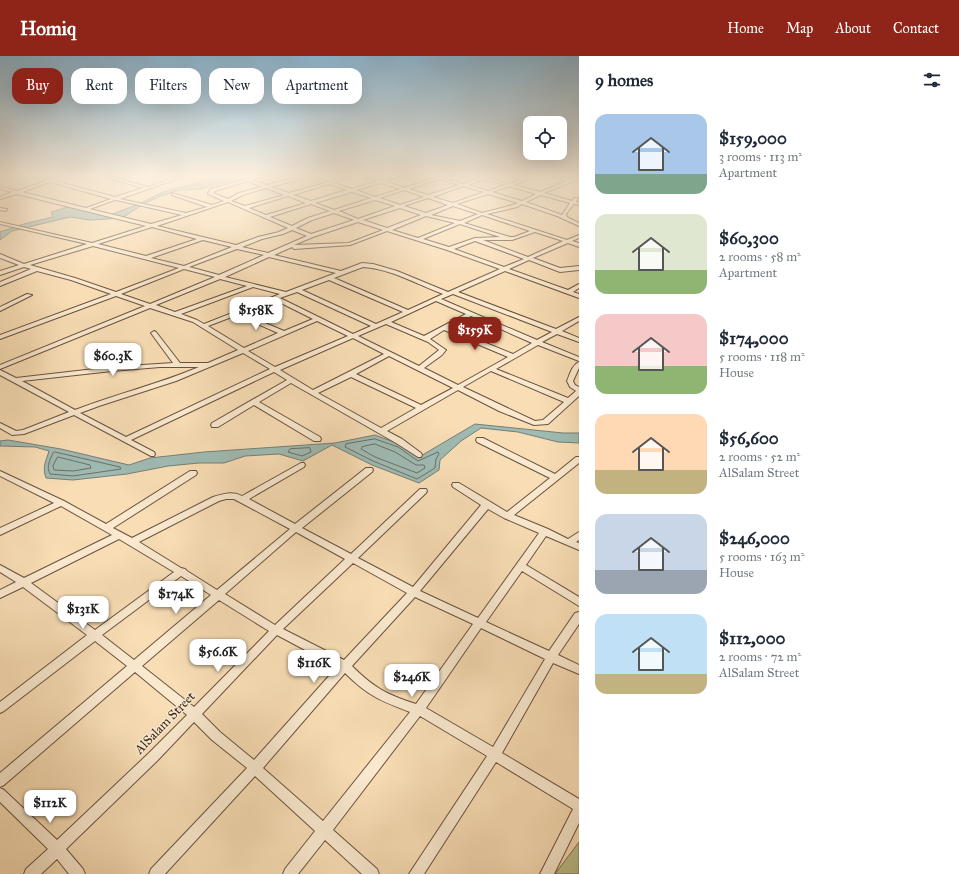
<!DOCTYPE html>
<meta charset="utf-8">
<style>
body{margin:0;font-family:"IM FELL Great Primer",serif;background:#f6f6f7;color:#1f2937;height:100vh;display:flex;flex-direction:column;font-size:15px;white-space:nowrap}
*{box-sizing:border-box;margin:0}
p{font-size:13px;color:#747a83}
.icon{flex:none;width:22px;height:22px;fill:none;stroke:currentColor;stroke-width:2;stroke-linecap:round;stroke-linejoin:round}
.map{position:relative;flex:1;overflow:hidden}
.sheet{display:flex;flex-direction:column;background:#fff;width:380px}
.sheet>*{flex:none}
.top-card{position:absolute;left:12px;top:12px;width:380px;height:36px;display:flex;gap:8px}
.buttons{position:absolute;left:523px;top:60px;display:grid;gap:8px}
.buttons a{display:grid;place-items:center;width:44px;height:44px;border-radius:8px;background:#fff;box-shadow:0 4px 16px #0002;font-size:20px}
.price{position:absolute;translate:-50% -34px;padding:0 9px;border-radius:8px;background:#fff;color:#222;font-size:13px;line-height:26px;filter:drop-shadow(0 1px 2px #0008)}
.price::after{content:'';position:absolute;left:50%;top:24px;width:12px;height:9px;margin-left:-6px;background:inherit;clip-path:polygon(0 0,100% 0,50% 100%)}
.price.active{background:#8f2418;color:#fff}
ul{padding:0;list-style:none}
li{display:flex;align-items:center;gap:12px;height:100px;padding:0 16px}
li span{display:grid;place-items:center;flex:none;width:112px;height:80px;border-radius:12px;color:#555}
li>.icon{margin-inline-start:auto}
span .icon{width:48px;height:48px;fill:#fffc;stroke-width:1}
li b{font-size:17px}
h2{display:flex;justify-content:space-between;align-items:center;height:48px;padding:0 16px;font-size:17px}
.pill{padding:0 14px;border-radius:12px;background:#fff;box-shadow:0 4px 16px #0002;font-size:14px;line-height:36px}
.pill.active{background:#8f2418;color:#fff}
header{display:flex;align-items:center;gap:24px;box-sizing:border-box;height:56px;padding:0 20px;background:#8f2418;color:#fff}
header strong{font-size:19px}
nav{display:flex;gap:22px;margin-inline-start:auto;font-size:14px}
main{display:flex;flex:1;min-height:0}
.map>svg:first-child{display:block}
.green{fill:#bdc18d;stroke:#7b7252}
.water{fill:#9fbbb4;stroke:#767f75}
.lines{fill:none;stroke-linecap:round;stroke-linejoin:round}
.shore{stroke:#6c7066;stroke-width:1}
.minor-casing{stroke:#69523e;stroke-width:2}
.minor{fill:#fae9cf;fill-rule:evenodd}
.labels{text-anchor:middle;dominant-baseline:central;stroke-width:3;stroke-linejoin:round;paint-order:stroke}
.near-street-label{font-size:13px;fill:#392417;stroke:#fae9cf}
</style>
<header>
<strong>Homiq</strong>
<nav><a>Home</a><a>Map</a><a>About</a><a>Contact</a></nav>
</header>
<main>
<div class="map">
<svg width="579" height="818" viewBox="0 0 579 818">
<rect width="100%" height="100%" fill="#f8ddb5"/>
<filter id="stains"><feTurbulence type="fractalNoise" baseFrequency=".005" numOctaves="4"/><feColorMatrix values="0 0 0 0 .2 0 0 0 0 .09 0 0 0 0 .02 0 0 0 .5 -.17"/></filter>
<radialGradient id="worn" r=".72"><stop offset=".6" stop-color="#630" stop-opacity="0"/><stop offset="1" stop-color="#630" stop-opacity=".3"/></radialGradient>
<polygon class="green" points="579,786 579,818 555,818"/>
<g class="water">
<polygon points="225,120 235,120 230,125 200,133 180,134 161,140 145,147 122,162 90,164 70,161 12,175 0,184 0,176 24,168 53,161 51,156 68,151 110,159 139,148 163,136"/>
<path d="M475,368L563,377H579V387L558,386L518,376L481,372L461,385L440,404L439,414L419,427L372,409L332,389L303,405L279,398L245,400L224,407H199L168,410L127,418L73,424L46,422C42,411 46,405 49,395L35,391L0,390V385L8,384L61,393L129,409L150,402L204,396L335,387L375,379L399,388L419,401Z"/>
</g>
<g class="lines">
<g class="shore">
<polygon points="375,383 398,391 418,405 438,396 439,398 436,403 435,412 417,423 373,405 345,391 346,388"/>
<polygon points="375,388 395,396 416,409 424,409 425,412 417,417 375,401 361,393 362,391"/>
<polygon points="310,392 311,396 302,400 288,396 290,393"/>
<path d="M55,396L120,411L121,413L73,420L50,418C46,410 50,404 53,397Z"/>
<polygon points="58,401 90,409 91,412 73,415 54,414 53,410"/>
</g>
<defs>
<g id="minor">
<path d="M30,120C37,120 44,124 50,124C56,123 60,120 67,120L55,125L115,141L143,132L101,120H109L148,131L168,124L164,121L168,120L174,124L120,143L186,157L207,151L172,139V137L212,149L224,145L208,138V137L211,133L257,120H264L252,124L267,129L300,120H313L329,126L347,120H354L333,127L352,133L377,125L362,120C369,120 376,124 381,124C388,124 394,120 401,120L385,125L404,132L440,120H447L444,122L463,128L485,120H492L488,122L509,128L530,120H537L514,129L540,136L567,125L549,120C561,120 567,125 579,121V123L544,137L572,145L574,142H578L576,146L579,147V149L574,148L566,158L567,161L579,167V170L557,160L522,148L517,151L487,158L567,184L579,179V182L572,185L579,187V191L568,187L533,202L560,212L579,210V214L560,216L529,204L509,213L568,234L579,228V232L573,236L579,238V242L505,215L458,236L556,273L579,261V265L562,275L579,282V286L557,278L542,286L579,301V305L538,289L496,313L568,342L576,335L570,331L567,325C570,318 572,309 579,306V312L573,325L575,329L579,331V340L548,368L534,369L499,355L458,334L387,375L402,383L421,397L422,399L421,401H418L396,387L291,327L259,346L320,381L321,383L320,385H314L254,349L218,371H212L211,369L212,367L287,324L274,316L131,384L154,396L155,398L154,400H151L74,359L24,378L12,379L0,372V367L16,375L23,374L69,356L0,319V314L16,322L112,311L173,307L151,277L154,275L156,276L180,307H208L238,294L193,266L150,252L0,313V309L145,250L116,240L0,283V279L111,238L71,224L37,215L0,230V226L31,213L24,211L0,219V215L19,209L0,202V198L24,208L87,188L0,168V166L92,187L146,170L17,138L0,143V141L12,136L0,133V131L17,135L46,125ZM307,121L325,127L289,137L271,131ZM439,123L459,129L428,139L409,133ZM484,123L505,129L488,135L468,129ZM248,125L262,131L239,137L228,143L213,137L215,135ZM50,126L111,143L86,152L22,136ZM381,127L400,133L375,141L356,134ZM329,128L347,134L311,145L293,139ZM463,130L484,136L453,147L433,141ZM509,130L536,138L522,145L492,136ZM266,132L284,139L245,150L231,145L243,139ZM404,134L424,141L400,149L380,142ZM352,136L371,142L334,154L315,147ZM488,138L518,147L513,149L482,157L457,148ZM541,139L570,147L562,159L526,146ZM288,140L306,147L266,159L249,152ZM428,142L448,149L426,157L404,150ZM115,144H116L182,159L151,168L90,153ZM375,144L395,150L358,163L339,155ZM228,146L288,172L279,176L258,181L236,189L157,170ZM311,148L330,155L308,162L292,170L270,161ZM453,150L478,158L460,165L431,159ZM400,152L421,159L387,172L363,164ZM334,157L354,164L311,178L296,172L312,164ZM482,159L530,175L514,181H510L464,167ZM426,160L455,167L418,182L392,174ZM358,166L383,174L349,187L294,189L313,181ZM460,168L500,181L475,182L449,191L423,183ZM152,171L197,183L146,200L98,188ZM292,174L307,180L268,197L242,191L262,183L283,178ZM387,175L447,194L500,213L448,236L397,215L373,208L362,207L341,215L274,199L292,191L294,193L350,189ZM535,176L563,185L528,201L483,184H512ZM203,184L232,191L184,210L151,202ZM475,185L524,203L504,211L454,193ZM93,190L179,212L116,236L75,222L30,209ZM237,193L264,199L219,219L189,211ZM269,201L336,217L286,236L225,221ZM363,211C392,213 416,228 443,238L408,254L334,222ZM184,213L215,221L150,248L121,238ZM220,223L247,230L175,256L156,249ZM329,224L403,256L376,268L302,234ZM253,231L280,238L204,268L197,264L181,258ZM297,236L371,270L353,278L280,242ZM453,238L552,276L537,284L441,243ZM275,244L313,263L284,275L242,257ZM436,245L466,258L424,280L391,266ZM237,259L278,277L244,292L208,270ZM471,260L532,287L513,298L449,272ZM317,265L348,280L275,311L248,295ZM386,268L428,286L439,294L419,310L358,280ZM444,274L508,301L458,329L424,312L442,299L446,294L430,283ZM353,282L384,298L313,334L280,314ZM243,297L270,313L126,381L80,357L99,350L176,325ZM389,300L453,332L421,349L356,318ZM160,311H199C159,328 116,338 75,354L22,325L112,315ZM491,315L564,346L543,364L535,365L463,331ZM351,321L416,352L381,372L318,337Z"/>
<polygon points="0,152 7,153 7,154 5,155 0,154"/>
<polygon points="27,238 32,239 0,255 0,251"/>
<path d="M477,382H483L555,418L576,401H579V407L514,459L548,473L568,483L579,476V484L576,486L579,487V494L546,480L526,509L579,541V550L522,515L486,566L549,595L575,557L579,556V568L558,599L579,609V618L553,607L502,697L579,743V767L554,818H540L573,753L496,706L424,818H409L487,700L420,660L333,774L377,813L379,818H362L325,784L298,818H283L285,813L315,775L255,720L165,818H149L151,813L247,712L212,684L194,666L157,705L66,793L83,813L85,818H69L57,803L41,818H24L26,813L48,793L0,746V732L4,734L57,784L149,697L187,659L135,616L4,729L0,731V717L127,610L95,585L4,655L0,657V646L87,579L23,531L0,542V534L16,526L0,516V509L24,522L112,479L61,450L0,479V472L54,447L0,420V415L64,445L106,468L190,415H196L197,417L196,419L113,472L132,482L213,441C223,438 233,435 242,440L301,407H304L305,409L304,411L249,443L295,468L366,412H372L373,414L372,416L302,472L351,498L420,433H426L427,435L426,437L358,502L413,531L481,449L453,431L452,429L453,427H459L507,456L550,422L477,386L476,384ZM226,443H234L290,473L217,534L187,515L185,513L181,512L139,486L219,445ZM488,453L504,462L539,477L478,562L420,535ZM296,476L345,503L275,569L225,538ZM119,483L174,516L95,574L31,527ZM353,507L407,537L344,604L283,573ZM181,520L211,539L134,604L102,579ZM415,541L473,568L416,648C386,638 374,632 352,610ZM219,544L269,575L194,651L142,610ZM481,572L545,603L493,691L426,652ZM277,579L337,611L254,704L220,676L202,658ZM345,617C368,640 381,645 410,656L323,765L263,712Z"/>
</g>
</defs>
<use href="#minor" class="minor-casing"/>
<use href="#minor" class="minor"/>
</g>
<linearGradient id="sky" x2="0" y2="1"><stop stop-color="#8bb7d3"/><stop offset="0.51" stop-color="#fcf0de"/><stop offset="1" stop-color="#fcf0de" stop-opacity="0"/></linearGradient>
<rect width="579" height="235" fill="url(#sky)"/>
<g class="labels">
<g class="near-street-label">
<text transform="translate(165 667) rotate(-46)">AlSalam Street</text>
</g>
</g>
<rect width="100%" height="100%" filter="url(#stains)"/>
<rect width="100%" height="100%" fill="url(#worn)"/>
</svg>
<div class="buttons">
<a><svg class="icon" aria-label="locate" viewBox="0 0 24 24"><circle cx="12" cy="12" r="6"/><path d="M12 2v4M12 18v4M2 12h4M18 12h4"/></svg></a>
</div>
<b class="price" style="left:256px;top:275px">$158K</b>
<b class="price active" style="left:475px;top:295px">$159K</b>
<b class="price" style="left:113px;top:321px">$60.3K</b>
<b class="price" style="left:176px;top:559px">$174K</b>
<b class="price" style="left:83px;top:574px">$131K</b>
<b class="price" style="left:218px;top:617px">$56.6K</b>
<b class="price" style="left:314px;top:628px">$116K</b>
<b class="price" style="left:412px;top:642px">$246K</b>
<b class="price" style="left:50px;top:768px">$112K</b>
<div class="top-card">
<a class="pill active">Buy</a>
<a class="pill">Rent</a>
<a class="pill">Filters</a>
<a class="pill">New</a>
<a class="pill">Apartment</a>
</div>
</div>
<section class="sheet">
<h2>9 homes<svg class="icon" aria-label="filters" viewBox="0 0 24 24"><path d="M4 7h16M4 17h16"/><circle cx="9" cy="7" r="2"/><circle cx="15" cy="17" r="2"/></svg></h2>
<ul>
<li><span style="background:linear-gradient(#a9c7e8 75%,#7fa58c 0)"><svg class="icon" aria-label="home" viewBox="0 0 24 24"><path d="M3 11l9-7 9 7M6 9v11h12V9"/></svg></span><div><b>$159,000</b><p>3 rooms · 113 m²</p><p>Apartment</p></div></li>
<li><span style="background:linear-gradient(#dfe7d0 70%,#8fb573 0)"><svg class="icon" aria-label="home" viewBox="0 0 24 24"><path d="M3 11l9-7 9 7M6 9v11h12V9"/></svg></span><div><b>$60,300</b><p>2 rooms · 58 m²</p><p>Apartment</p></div></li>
<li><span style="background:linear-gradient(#f6c9c9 65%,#8fb573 0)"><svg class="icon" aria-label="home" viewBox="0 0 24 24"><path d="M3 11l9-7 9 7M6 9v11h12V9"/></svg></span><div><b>$174,000</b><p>5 rooms · 118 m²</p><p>House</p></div></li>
<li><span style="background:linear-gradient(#ffd9b3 70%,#c2b280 0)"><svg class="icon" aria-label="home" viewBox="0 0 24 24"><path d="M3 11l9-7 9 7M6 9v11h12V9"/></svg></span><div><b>$56,600</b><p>2 rooms · 52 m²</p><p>AlSalam Street</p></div></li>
<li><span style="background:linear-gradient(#c9d6e8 70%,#9aa5b1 0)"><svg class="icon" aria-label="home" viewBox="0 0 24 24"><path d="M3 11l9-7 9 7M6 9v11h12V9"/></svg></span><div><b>$246,000</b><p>5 rooms · 163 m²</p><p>House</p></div></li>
<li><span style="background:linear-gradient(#bfe0f5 75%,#c2b280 0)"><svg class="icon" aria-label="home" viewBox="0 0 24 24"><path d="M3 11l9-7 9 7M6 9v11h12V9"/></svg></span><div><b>$112,000</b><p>2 rooms · 72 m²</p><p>AlSalam Street</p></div></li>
</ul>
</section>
</main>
